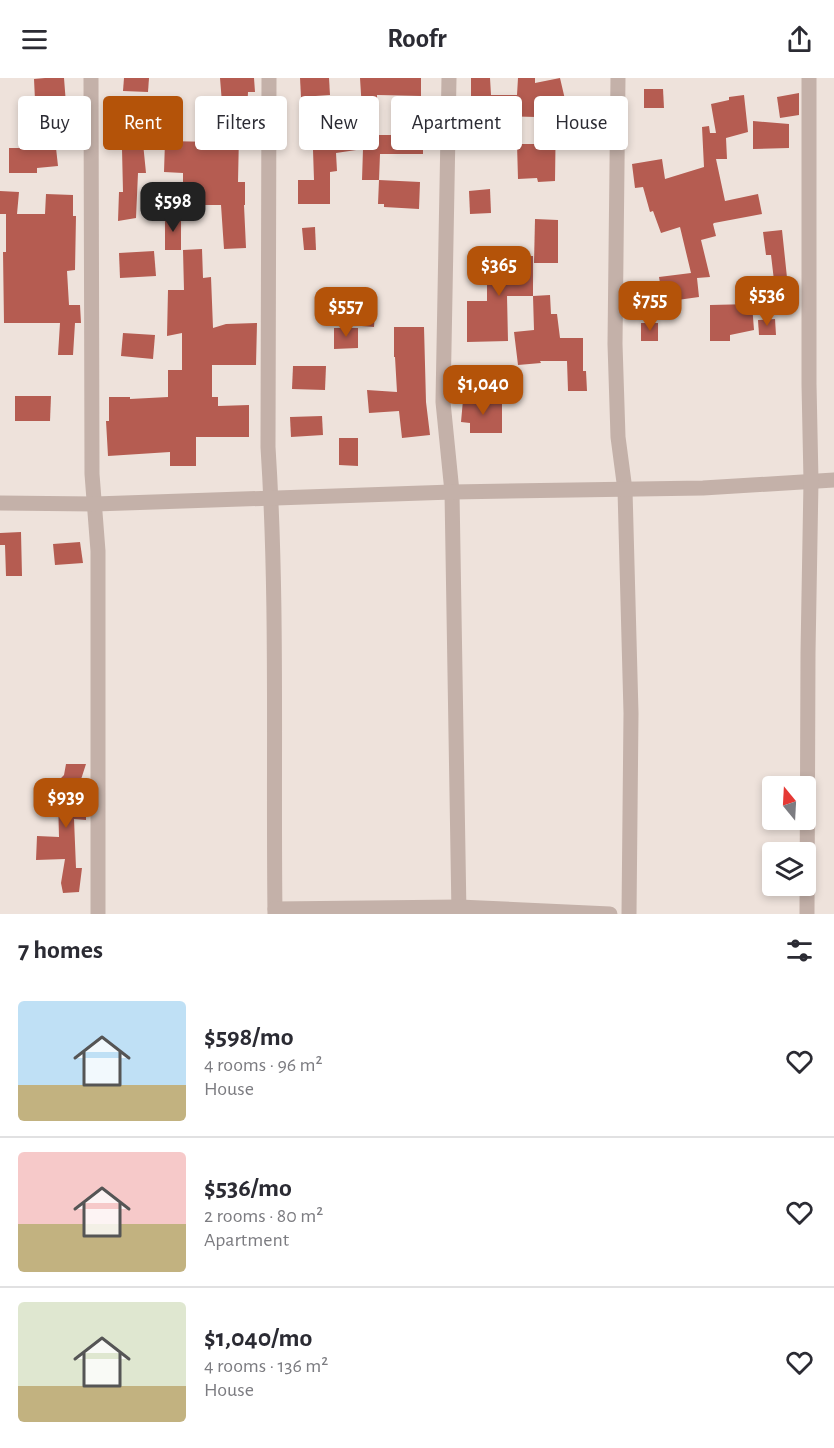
<!DOCTYPE html>
<meta charset="utf-8">
<style>
body{margin:0;font-family:"Alegreya Sans",sans-serif;background:#f7f7f7;color:#2b2b33;height:100vh;display:flex;flex-direction:column;font-size:22px;white-space:nowrap}
*{box-sizing:border-box;margin:0}
p{font-size:20px;color:#7c7c81}
.icon{flex:none;width:33px;height:33px;fill:none;stroke:currentColor;stroke-width:2;stroke-linecap:round;stroke-linejoin:round}
.map{position:relative;height:836px;overflow:hidden}
.drawer{display:flex;flex-direction:column;background:#fff;flex:1}
.drawer>*{flex:none}
.guide{position:absolute;left:18px;top:18px;width:798px;height:54px;display:flex;gap:12px}
.needle{width:39px;rotate:342deg}
.controls{position:absolute;left:762px;top:698px;display:grid;gap:12px}
.controls a{display:grid;place-items:center;width:54px;height:54px;border-radius:6px;background:#fff;box-shadow:0 3px 9px #0003;font-size:30px}
.price{position:absolute;translate:-50% -51px;padding:0 14px;border-radius:12px;background:#b45309;color:#fff;font-size:20px;line-height:39px;filter:drop-shadow(0 2px 3px #0008)}
.price::after{content:'';position:absolute;left:50%;top:36px;width:18px;height:14px;margin-left:-9px;background:inherit;clip-path:polygon(0 0,100% 0,50% 100%)}
.price.selected{background:#222;color:#fff}
ul{padding:0;list-style:none}
li{display:flex;align-items:center;gap:18px;height:150px;padding:0 18px}
li+li{border-top:2px solid #e1e1e2}
li span{display:grid;place-items:center;flex:none;width:168px;height:120px;border-radius:6px;color:#555}
li>.icon{margin-inline-start:auto}
span .icon{width:72px;height:72px;fill:#fffc;stroke-width:1}
li b{font-size:26px}
h2{display:flex;justify-content:space-between;align-items:center;height:72px;padding:0 18px;font-size:26px}
.pill{padding:0 21px;border-radius:6px;background:#fff;box-shadow:0 3px 9px #0003;font-size:21px;line-height:54px}
.pill.selected{background:#b45309;color:#fff}
header{display:flex;justify-content:space-between;align-items:center;height:78px;padding:0 18px;background:#fff;font-size:27px;font-weight:700}
.map>svg:first-child{display:block}
.building{fill:#b55c51}
.lines{fill:none;stroke-linecap:round;stroke-linejoin:round}
.minor{stroke:#c4b1a9;stroke-width:15}
</style>
<header><svg class="icon" aria-label="menu" viewBox="0 0 24 24"><path d="M4 6h16M4 12h16M4 18h16"/></svg>Roofr<svg class="icon" aria-label="share" viewBox="0 0 24 24"><path d="M12 15V3M7 8l5-5 5 5M5 13v7h14v-7"/></svg></header>
<div class="map">
<svg width="834" height="836" viewBox="0 0 834 836">
<rect width="100%" height="100%" fill="#eee2db"/>
<g class="building">
<polygon points="45,0 64,0 67,39 77,39 76,61 55,61 58,88 37,90 37,95 9,95 9,70 44,70 44,21 35,22 34,1"/>
<polygon points="124,0 149,0 148,14 123,13"/>
<polygon points="220,0 254,0 255,14 248,14 246,57 239,56 238,104 245,104 245,127 244,127 246,170 224,171 221,127 183,127 183,95 164,94 165,63 216,64 217,25 222,25"/>
<polygon points="300,0 329,0 330,17 301,19"/>
<polygon points="360,0 421,0 421,18 377,17 378,57 423,57 423,76 380,76 379,102 362,102 363,71 336,75 337,93 330,94 330,126 298,126 298,102 314,102 313,72 331,71 330,33 362,32"/>
<polygon points="471,0 490,0 491,17 517,17 518,0 535,0 535,5 560,0 567,30 556,30 555,103 538,104 537,100 518,101 517,66 535,66 536,39 498,38 498,54 471,55"/>
<polygon points="644,11 663,11 664,30 644,30"/>
<polygon points="799,15 799,37 780,40 777,19"/>
<polygon points="744,17 748,54 726,60 727,81 716,81 725,123 758,116 762,136 714,145 713,146 716,158 701,162 710,199 697,200 699,219 663,224 659,199 691,195 680,149 661,155 653,133 650,134 643,109 635,110 632,86 662,81 665,101 704,89 702,49 709,48 710,55 716,55 711,26 729,22 729,19"/>
<polygon points="753,43 789,46 789,70 753,71"/>
<polygon points="141,45 146,95 138,95 136,140 118,143 119,114 123,114 122,71 124,71 122,47"/>
<polygon points="379,102 420,104 419,131 384,129 384,126 378,126"/>
<polygon points="490,111 491,135 470,136 469,113"/>
<polygon points="0,113 19,114 17,136 45,136 46,116 73,117 73,138 76,138 75,192 67,193 69,227 80,227 81,245 75,245 73,277 58,277 60,245 4,245 3,174 6,174 6,136 0,136"/>
<rect x="165" y="138" width="16" height="34"/>
<polygon points="535,141 558,142 558,185 534,185"/>
<polygon points="315,149 316,172 304,172 302,150"/>
<polygon points="782,152 788,209 775,211 771,177 766,177 763,154"/>
<polygon points="202,171 203,200 211,199 213,250 226,246 257,245 256,287 212,287 212,319 218,319 218,328 249,327 249,359 196,359 196,388 170,388 170,374 108,378 106,343 109,343 109,319 130,319 130,321 168,319 168,292 182,292 182,255 167,258 168,212 184,212 183,172"/>
<polygon points="154,173 156,198 120,200 119,175"/>
<polygon points="487,178 533,178 533,218 507,218 508,263 467,264 467,223 487,223"/>
<polygon points="348,216 376,217 374,249 349,247"/>
<polygon points="550,217 551,236 557,236 560,260 583,260 583,293 586,293 587,313 568,313 567,283 540,283 541,285 518,287 514,254 534,252 533,218"/>
<polygon points="752,226 754,252 730,257 730,263 710,263 710,227"/>
<polygon points="775,241 776,257 759,257 758,242"/>
<rect x="641" y="245" width="17" height="18"/>
<polygon points="394,249 424,249 426,324 430,357 402,360 399,333 369,335 367,312 397,314 395,279 394,279"/>
<polygon points="334,250 358,250 358,270 334,271"/>
<polygon points="123,255 155,257 153,281 121,278"/>
<polygon points="293,288 326,288 325,312 292,311"/>
<polygon points="15,318 51,318 50,343 15,343"/>
<polygon points="463,322 502,322 502,355 470,355 470,345 461,344"/>
<polygon points="322,338 323,357 291,359 290,339"/>
<polygon points="339,360 358,360 358,388 339,387"/>
<polygon points="21,454 22,498 6,498 5,467 0,467 0,455"/>
<polygon points="80,464 83,485 55,487 53,466"/>
<polygon points="66,686 86,686 75,720 86,720 86,742 74,741 76,790 82,790 79,814 63,815 61,805 65,781 36,782 37,758 59,759 58,721 60,721 59,702 64,697"/>
</g>
<g class="lines">
<g class="minor">
<polyline points="91,0 92,396 98,473 98,836"/>
<path d="M269,0L268,369C278,524 273,680 275,836"/>
<polyline points="449,0 443,324 452,414 459,836"/>
<polyline points="618,0 615,266 618,359 625,412 631,635 629,836"/>
<polyline points="0,425 95,426 452,414 703,410 834,402"/>
<polyline points="275,831 459,829 610,836"/>
<polyline points="807,836 808,575 811,403 809,306 809,0"/>
</g>
</g>
</svg>
<div class="controls">
<a><svg class="needle" viewBox="-14 -14 28 28"><path d="M0-13l5 13h-10z" fill="#e53935"/><path d="M0 13l5-13h-10z" fill="#7c7c81"/></svg></a>
<a><svg class="icon" aria-label="layers" viewBox="0 0 24 24"><path d="M12 4l9 5-9 5-9-5zM3 14l9 5 9-5"/></svg></a>
</div>
<b class="price selected" style="left:173px;top:155px">$598</b>
<b class="price" style="left:499px;top:219px">$365</b>
<b class="price" style="left:767px;top:249px">$536</b>
<b class="price" style="left:650px;top:254px">$755</b>
<b class="price" style="left:346px;top:260px">$557</b>
<b class="price" style="left:483px;top:338px">$1,040</b>
<b class="price" style="left:66px;top:751px">$939</b>
<div class="guide">
<a class="pill">Buy</a>
<a class="pill selected">Rent</a>
<a class="pill">Filters</a>
<a class="pill">New</a>
<a class="pill">Apartment</a>
<a class="pill">House</a>
</div>
</div>
<section class="drawer">
<h2>7 homes<svg class="icon" aria-label="filters" viewBox="0 0 24 24"><path d="M4 7h16M4 17h16"/><circle cx="9" cy="7" r="2"/><circle cx="15" cy="17" r="2"/></svg></h2>
<ul>
<li><span style="background:linear-gradient(#bfe0f5 70%,#c2b280 0)"><svg class="icon" aria-label="home" viewBox="0 0 24 24"><path d="M3 11l9-7 9 7M6 9v11h12V9"/></svg></span><div><b>$598/mo</b><p>4 rooms · 96 m²</p><p>House</p></div><svg class="icon" aria-label="heart" viewBox="0 0 24 24"><path d="M12 20l-8-8c-3-5 5-10 8-4 3-6 11-1 8 4z"/></svg></li>
<li><span style="background:linear-gradient(#f6c9c9 60%,#c2b280 0)"><svg class="icon" aria-label="home" viewBox="0 0 24 24"><path d="M3 11l9-7 9 7M6 9v11h12V9"/></svg></span><div><b>$536/mo</b><p>2 rooms · 80 m²</p><p>Apartment</p></div><svg class="icon" aria-label="heart" viewBox="0 0 24 24"><path d="M12 20l-8-8c-3-5 5-10 8-4 3-6 11-1 8 4z"/></svg></li>
<li><span style="background:linear-gradient(#dfe7d0 70%,#c2b280 0)"><svg class="icon" aria-label="home" viewBox="0 0 24 24"><path d="M3 11l9-7 9 7M6 9v11h12V9"/></svg></span><div><b>$1,040/mo</b><p>4 rooms · 136 m²</p><p>House</p></div><svg class="icon" aria-label="heart" viewBox="0 0 24 24"><path d="M12 20l-8-8c-3-5 5-10 8-4 3-6 11-1 8 4z"/></svg></li>
</ul>
</section>
